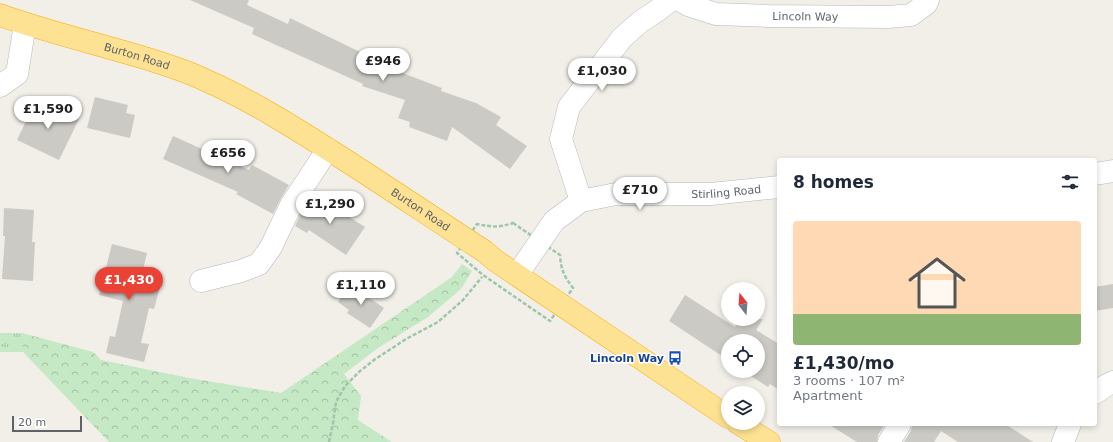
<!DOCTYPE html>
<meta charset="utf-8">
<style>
body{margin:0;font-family:"DejaVu Sans",sans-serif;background:#f2f2f3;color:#1f2937;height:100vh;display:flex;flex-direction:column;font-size:15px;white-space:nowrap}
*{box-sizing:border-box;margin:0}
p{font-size:13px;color:#747a83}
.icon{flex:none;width:22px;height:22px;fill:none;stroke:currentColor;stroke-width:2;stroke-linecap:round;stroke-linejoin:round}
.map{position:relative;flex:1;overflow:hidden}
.panel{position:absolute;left:777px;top:158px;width:320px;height:268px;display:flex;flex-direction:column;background:#fff;border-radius:4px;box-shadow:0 2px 6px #0003}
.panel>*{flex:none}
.needle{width:26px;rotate:343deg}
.controls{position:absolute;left:721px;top:282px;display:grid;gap:8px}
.controls a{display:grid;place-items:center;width:44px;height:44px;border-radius:50%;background:#fff;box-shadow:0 2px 6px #0003;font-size:20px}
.scale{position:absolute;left:12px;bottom:10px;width:70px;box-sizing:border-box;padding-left:4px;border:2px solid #5f6368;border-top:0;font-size:11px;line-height:14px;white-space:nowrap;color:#5f6368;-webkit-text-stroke:3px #fff;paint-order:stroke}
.price{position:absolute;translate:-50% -34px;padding:0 9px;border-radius:14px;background:#fff;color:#222;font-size:13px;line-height:26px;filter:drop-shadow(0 1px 2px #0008)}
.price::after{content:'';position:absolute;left:50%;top:24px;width:12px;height:9px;margin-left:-6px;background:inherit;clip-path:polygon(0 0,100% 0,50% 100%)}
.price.selected{background:#ea4335;color:#fff}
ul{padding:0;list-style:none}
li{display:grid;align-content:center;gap:8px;height:212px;padding:0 16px}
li+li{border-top:1px solid #e0e1e3}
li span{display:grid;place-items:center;height:124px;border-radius:4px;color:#555}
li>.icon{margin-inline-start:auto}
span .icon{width:72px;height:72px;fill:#fffc;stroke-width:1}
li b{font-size:17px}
h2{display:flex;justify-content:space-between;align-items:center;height:48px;padding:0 16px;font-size:17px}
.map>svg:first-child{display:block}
.forest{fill:url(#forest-crowns)}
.park{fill:url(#park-tufts)}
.building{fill:#cccac5}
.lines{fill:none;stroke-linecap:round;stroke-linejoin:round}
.minor-casing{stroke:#b5b8bc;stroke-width:23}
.highway-casing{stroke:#f9ab00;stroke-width:23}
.path{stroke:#9cc7a9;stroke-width:2.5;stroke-dasharray:4 2;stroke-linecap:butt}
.minor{stroke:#fff;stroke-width:22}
.highway{stroke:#fde293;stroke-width:22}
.labels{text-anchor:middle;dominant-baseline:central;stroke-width:3;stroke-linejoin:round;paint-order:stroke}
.street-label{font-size:11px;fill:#5f6368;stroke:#fff}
.transit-label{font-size:11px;font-weight:bold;fill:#164399;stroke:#fff;text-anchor:end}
</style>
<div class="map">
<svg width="1113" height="442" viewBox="0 0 1113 442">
<defs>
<pattern id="forest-crowns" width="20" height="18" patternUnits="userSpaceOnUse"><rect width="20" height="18" fill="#c5e8c5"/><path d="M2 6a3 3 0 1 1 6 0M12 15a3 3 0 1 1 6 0" fill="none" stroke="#a3c0a4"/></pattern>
<pattern id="park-tufts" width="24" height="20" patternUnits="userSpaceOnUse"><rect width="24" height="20" fill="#c5e8c5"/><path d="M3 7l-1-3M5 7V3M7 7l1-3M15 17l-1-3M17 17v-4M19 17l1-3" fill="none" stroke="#a3c0a4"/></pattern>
</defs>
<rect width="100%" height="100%" fill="#f1efe8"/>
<polygon class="forest" points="462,264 472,271 461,289 428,317 378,348 344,374 361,396 358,420 392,442 109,442 23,352 0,352 0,333 22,333 93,352 101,360 189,378 281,393 452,277"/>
<polygon class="park" points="0,333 22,333 23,352 0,352"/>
<g class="building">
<polygon points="190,0 249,0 247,5 288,24 290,18 389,66 389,67 392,68 392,69 442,88 441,91 476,103 501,117 496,125 527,146 510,169 452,127 447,141 409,127 410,122 398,118 405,100 362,86 363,84 252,34 254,28"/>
<polygon points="95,97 128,105 126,113 135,115 130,138 87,128"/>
<polygon points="35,102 52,110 54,107 79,119 59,160 17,140"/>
<polygon points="173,136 249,170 252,165 289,185 280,200 273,214 236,194 238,192 163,159"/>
<polygon points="311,197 316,199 318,197 365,227 346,255 309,230 307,233 295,226 302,211"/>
<polygon points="4,208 34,210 32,242 35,242 33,281 2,279 5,236 3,236"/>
<polygon points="112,244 147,253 140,282 160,287 154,309 149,308 141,343 149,344 144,362 106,353 110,336 115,337 123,301 99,295"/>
<polygon points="349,284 384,308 370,328 347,313 349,310 338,302"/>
<polygon points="1113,284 1113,308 1095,311 1095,287"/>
<polygon points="685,295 735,327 740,319 763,319 756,330 779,344 779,390 770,384 768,387 748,374 749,373 745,371 758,371 758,341 728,341 728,360 669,321"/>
<polygon points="828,424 885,424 878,435 877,442 857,442"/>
<polygon points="912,424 1005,424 1033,442 958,442 941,431 934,442 904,442 911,431"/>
</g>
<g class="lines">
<defs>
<g id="minor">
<path id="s1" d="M679,0L688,5L716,14L768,16L888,17L911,15L926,4L928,0"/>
<polyline points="0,86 17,74 25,24"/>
<polyline points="1095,174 1113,171"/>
<polyline points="581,201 561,139 569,107 622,38 640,22 658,10 671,0"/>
<path id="s2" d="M517,275L554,221L581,201L616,194H711L779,187"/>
<polyline points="201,281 241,271 259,264 271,247 291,205 328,149"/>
<polyline points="1095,393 1107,385 1113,382"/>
<polyline points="889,442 900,424"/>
<polyline points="1063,442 1070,424"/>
</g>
<g id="highway">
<path id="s3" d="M0,15C48,32 99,44 148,59C167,65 187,71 205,80C253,101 298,130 342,158C389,188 436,220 484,251L496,261L728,417"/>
<polyline points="738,423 769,442"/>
</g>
</defs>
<use href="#minor" class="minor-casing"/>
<use href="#highway" class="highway-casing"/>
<g class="path">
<path d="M513,223L560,255C561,270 564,276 573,288L550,321L483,275L457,253L477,224C492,227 498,228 513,223Z"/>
<polyline points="329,442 333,423 336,402 345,386 360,371 374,360 406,339 438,322 463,300 482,277"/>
</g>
<use href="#minor" class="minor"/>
<use href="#highway" class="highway"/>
</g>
<defs>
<symbol id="bus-bare" viewBox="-9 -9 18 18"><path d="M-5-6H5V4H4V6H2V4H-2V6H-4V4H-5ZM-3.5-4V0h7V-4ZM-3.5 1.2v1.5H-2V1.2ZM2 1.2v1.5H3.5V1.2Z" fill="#1a4fb4" stroke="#fff" stroke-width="2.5" paint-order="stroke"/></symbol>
</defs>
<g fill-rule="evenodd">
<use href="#bus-bare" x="665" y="348" width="20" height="20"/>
</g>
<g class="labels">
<g class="street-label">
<text stroke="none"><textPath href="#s1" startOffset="129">Lincoln Way</textPath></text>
<text stroke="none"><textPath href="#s3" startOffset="143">Burton Road</textPath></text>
<text stroke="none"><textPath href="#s2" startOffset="245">Stirling Road</textPath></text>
<text stroke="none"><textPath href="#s3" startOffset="467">Burton Road</textPath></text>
</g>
<g class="transit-label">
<text x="664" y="358">Lincoln Way</text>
</g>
</g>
</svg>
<div class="controls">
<a><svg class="needle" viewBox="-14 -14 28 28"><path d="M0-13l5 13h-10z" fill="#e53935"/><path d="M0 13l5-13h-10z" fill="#747a83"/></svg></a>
<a><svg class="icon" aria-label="locate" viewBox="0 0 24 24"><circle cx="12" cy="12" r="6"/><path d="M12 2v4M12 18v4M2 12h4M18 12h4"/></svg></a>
<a><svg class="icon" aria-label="layers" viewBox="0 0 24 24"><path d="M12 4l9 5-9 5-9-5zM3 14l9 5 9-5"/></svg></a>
</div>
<div class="scale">20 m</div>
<b class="price" style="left:383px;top:82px">£946</b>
<b class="price" style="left:602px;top:92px">£1,030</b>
<b class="price" style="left:48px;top:130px">£1,590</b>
<b class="price" style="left:228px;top:174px">£656</b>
<b class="price" style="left:640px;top:211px">£710</b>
<b class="price" style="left:330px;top:225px">£1,290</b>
<b class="price selected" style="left:129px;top:301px">£1,430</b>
<b class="price" style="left:361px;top:306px">£1,110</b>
<section class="panel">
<h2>8 homes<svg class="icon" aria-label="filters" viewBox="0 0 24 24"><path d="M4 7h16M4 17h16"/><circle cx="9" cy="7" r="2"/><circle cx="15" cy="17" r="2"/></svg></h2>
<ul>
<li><span style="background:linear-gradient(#ffd9b3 75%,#8fb573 0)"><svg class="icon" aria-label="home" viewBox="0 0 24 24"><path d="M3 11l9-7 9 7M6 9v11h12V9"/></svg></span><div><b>£1,430/mo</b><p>3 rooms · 107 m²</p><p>Apartment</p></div></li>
</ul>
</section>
</div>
